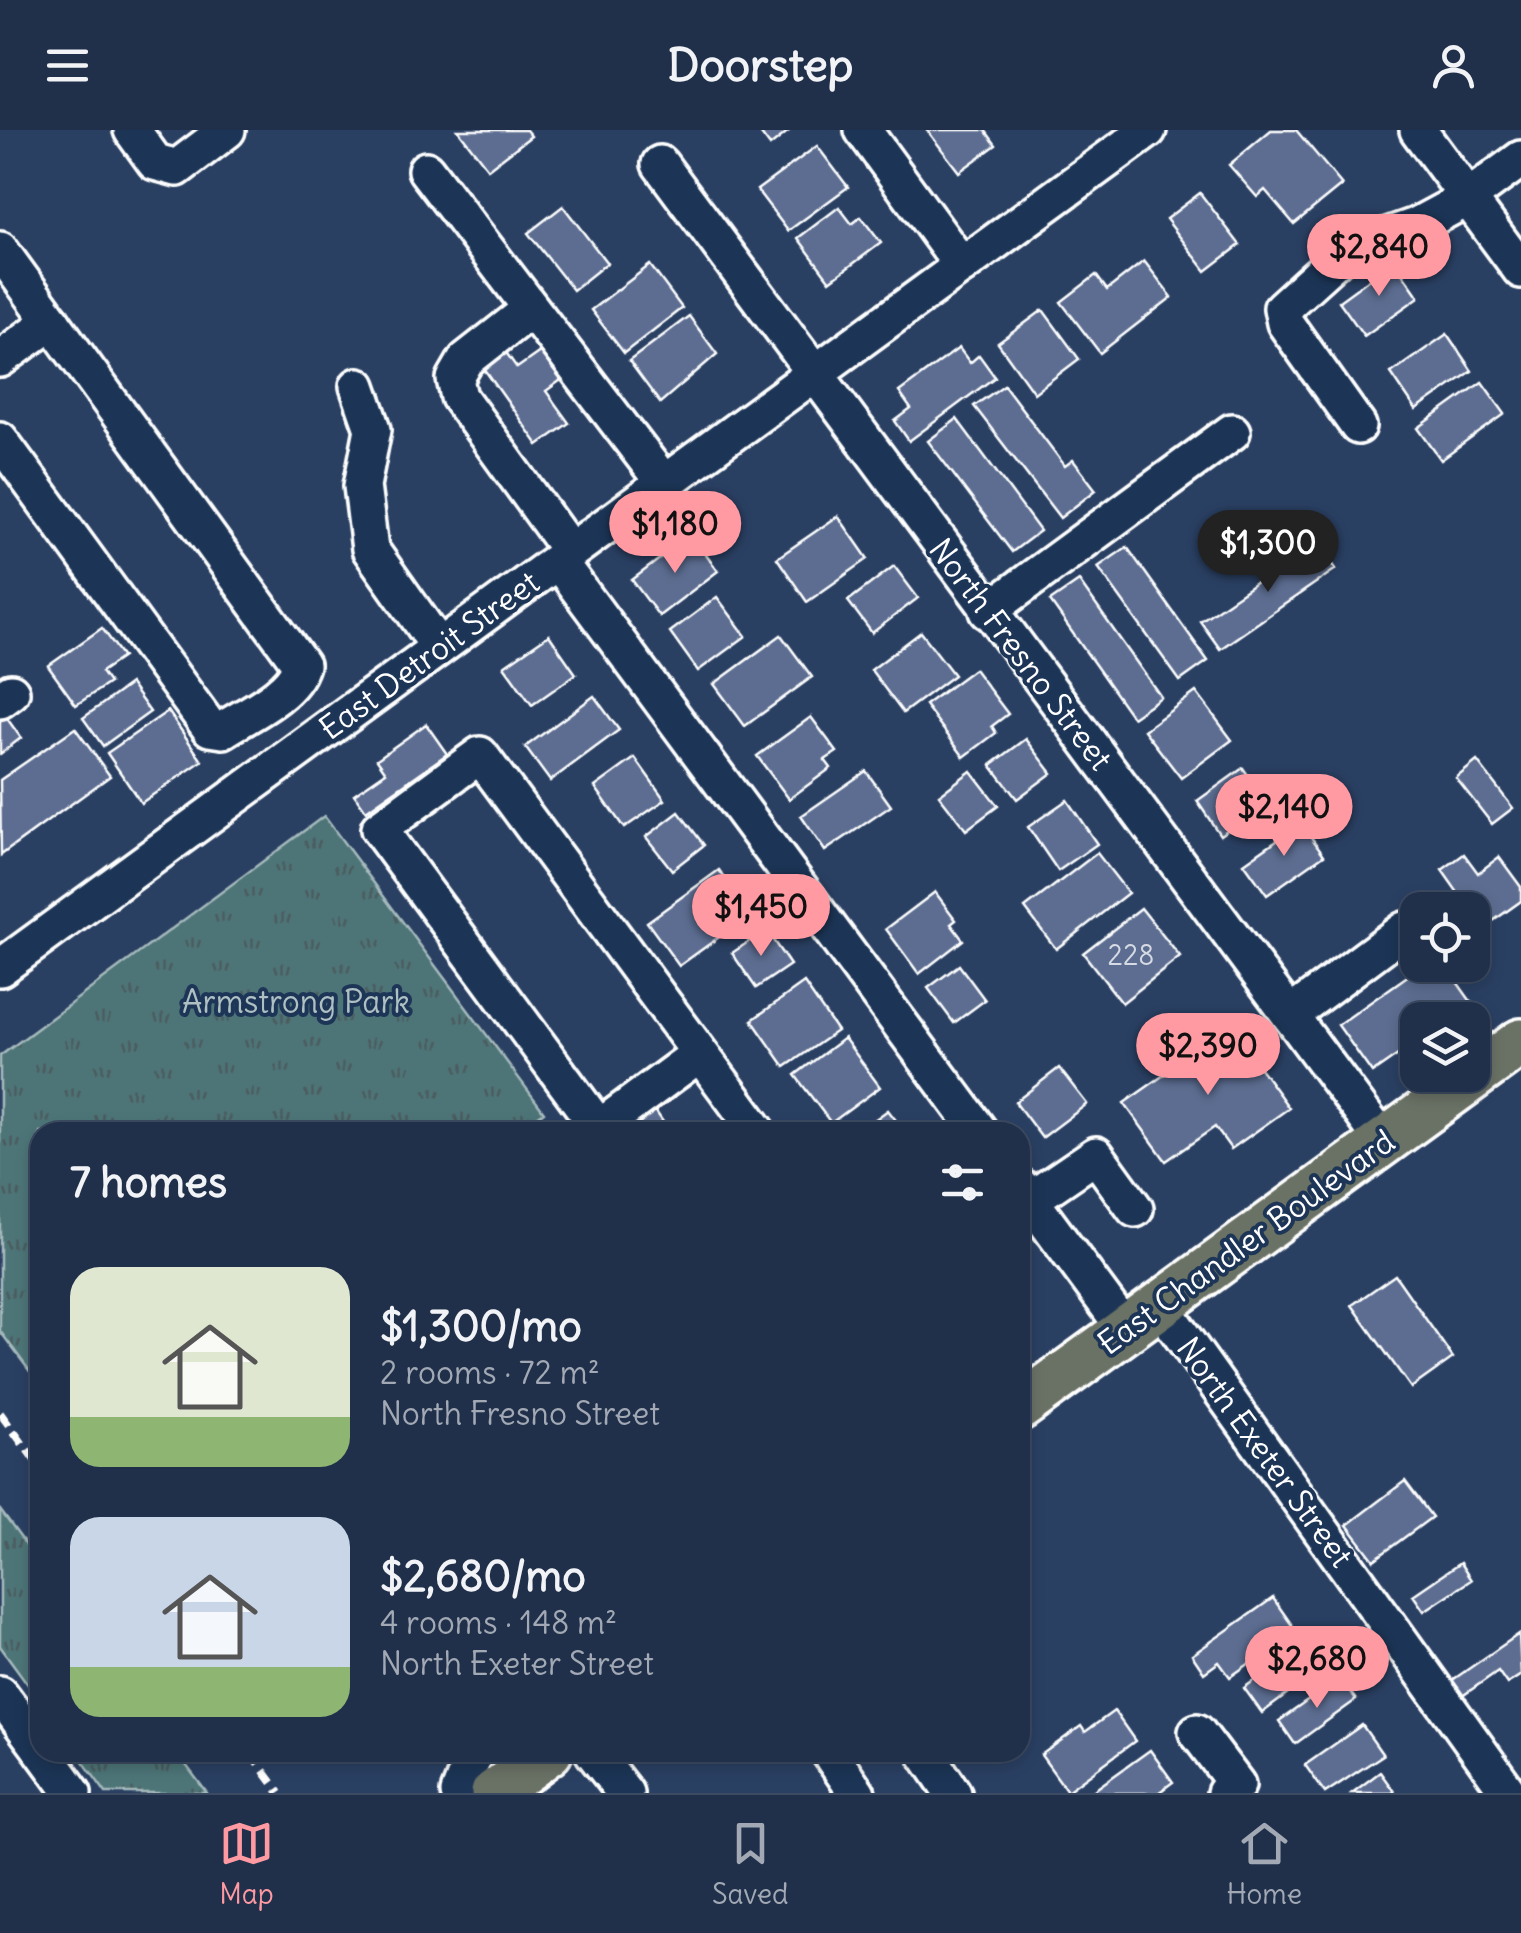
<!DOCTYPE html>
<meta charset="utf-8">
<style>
body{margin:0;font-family:Delius,sans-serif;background:#283851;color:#f1f3f6;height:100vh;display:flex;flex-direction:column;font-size:38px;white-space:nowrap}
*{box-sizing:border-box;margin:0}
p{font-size:32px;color:#a2a9b5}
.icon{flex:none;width:55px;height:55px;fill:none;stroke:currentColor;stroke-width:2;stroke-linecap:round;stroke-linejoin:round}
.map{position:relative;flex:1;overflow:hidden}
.drawer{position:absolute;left:30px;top:992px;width:1000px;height:640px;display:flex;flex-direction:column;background:#20304a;border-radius:30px;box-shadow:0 5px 15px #0003,0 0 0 2px #3d4b62}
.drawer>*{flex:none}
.tools{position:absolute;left:1400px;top:762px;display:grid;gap:20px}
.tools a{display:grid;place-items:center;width:90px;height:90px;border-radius:20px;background:#20304a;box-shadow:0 5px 15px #0003,0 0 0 2px #3d4b62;font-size:50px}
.price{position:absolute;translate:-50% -85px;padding:0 22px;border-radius:35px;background:#ff9aa2;color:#111;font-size:32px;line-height:65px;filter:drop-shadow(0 2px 5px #0008)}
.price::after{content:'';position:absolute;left:50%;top:60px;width:30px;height:22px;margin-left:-15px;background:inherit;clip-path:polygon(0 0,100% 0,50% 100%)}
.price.selected{background:#222;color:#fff}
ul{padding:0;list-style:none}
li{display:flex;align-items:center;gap:30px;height:250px;padding:0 40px}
li span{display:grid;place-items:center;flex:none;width:280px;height:200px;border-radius:30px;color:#555}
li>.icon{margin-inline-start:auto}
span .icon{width:120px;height:120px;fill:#fffc;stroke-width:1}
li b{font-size:42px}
h2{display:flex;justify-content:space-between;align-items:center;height:120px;padding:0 40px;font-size:42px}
header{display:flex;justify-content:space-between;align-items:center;height:130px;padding:0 40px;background:#20304a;font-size:45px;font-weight:800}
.tab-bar{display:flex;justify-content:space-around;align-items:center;height:140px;border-top:2px solid #3d4b62;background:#20304a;font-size:28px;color:#a2a9b5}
.tab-bar a{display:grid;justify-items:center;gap:5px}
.tab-bar .selected{color:#ff9aa2}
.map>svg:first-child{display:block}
.grass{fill:url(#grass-tufts);stroke:#a6babc;stroke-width:2.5}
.building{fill:#5c6d91;stroke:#fff;stroke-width:2.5}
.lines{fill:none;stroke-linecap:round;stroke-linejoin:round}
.minor-casing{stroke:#fff;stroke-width:42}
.major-casing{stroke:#fff;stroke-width:52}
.minor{stroke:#1d3557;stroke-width:35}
.major{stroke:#6a7165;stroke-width:45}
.rail{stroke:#fff;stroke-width:8;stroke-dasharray:15 8;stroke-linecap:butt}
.labels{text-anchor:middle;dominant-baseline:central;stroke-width:8;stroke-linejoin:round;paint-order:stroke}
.number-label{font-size:28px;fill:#d6dae4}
.street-label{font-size:32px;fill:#fff;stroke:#1d3557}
.park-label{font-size:32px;fill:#afc0c2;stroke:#1d3557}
</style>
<header><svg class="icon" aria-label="menu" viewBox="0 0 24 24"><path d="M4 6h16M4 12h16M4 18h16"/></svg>Doorstep<svg class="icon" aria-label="person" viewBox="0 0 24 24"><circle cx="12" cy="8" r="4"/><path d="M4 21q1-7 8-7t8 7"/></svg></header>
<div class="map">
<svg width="1521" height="1663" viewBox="0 0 1521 1663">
<defs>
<pattern id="grass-tufts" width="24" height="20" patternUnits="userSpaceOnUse" patternTransform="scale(2.5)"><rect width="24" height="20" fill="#4d7478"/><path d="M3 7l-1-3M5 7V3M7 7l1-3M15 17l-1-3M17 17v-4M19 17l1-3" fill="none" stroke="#4c5c5e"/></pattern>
</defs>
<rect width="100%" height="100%" fill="#2a4063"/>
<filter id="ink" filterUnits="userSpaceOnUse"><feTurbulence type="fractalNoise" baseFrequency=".01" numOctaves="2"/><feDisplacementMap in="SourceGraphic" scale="20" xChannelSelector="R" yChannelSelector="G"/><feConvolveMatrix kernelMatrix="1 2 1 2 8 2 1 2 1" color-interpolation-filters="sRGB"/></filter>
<g filter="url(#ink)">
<g class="grass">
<polygon points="324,686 544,982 517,1002 40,1002 40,1255 0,1201 0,926"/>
<polygon points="0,1380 40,1434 40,1571 0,1516"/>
<polygon points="77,1623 177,1623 207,1663 106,1663"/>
</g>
<g class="building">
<polygon points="458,0 526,0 531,6 488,39"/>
<polygon points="758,0 790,0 770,16"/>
<polygon points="927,0 985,0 996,15 959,42"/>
<polygon points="1271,0 1296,0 1342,55 1294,94 1265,60 1257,67 1229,35"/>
<polygon points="817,16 848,57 788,101 757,60"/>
<polygon points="1200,63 1240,115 1206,141 1166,89"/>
<polygon points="563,76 607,133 573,160 528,103"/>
<polygon points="839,77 852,94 861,87 881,113 830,151 798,108"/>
<polygon points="1144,131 1172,167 1100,223 1061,172 1096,145 1107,160"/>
<polygon points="1394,131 1419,167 1364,206 1339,171"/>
<polygon points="650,135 682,178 624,223 591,180"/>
<polygon points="1043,180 1079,229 1034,263 998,213"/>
<polygon points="689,186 717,224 660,273 629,231"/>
<polygon points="1447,204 1472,241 1416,280 1391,243"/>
<polygon points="547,217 568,245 546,261 569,293 538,315 482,236 505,221 517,238"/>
<polygon points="959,218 970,233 979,225 995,247 909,311 895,291 911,279 899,262"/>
<polygon points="1482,252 1505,284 1441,330 1418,298"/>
<polygon points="1004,255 1065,336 1073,330 1096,360 1060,388 974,276"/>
<polygon points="957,289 1040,401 1012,422 928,311"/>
<polygon points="838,386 868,429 807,472 777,428"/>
<polygon points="691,405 718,441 659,486 632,450"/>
<polygon points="1317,411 1336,439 1220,519 1200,491"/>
<polygon points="1127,417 1208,531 1180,551 1098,437"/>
<polygon points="894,436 918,468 872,503 848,471"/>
<polygon points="1079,451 1161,567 1132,587 1050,471"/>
<polygon points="717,467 746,506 698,541 670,502"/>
<polygon points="102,498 123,527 101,542 109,553 76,575 48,536"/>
<polygon points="921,502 954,545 903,583 871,540"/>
<polygon points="549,505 576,544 532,575 504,536"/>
<polygon points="781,505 812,547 745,596 714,554"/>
<polygon points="974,539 1008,584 992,596 996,603 964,627 925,575"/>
<polygon points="130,554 150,582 103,616 83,588"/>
<polygon points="1196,562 1232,610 1181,648 1144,600"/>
<polygon points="594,566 619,600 550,651 525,617"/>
<polygon points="168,581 202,631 141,673 107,623"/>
<polygon points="6,587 21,608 0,624 0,591"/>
<polygon points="811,587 837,622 825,630 831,638 789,669 757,626"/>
<polygon points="426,594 447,624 366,681 354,664 386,642 377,629"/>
<polygon points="75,598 110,646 1,725 0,650"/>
<polygon points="1026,609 1052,643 1017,669 991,635"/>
<polygon points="635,628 665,670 624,698 595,657"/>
<polygon points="1477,631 1513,678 1492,694 1456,648"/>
<polygon points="1243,638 1267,672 1220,705 1197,671"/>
<polygon points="866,641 891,676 825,721 801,686"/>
<polygon points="971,641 998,676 966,700 939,665"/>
<polygon points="1067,670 1097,714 1058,741 1028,697"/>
<polygon points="679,682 704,715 672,740 646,707"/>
<polygon points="1301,693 1324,725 1267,765 1244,733"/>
<polygon points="1097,723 1128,763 1056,819 1025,778"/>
<polygon points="1464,724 1478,743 1499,727 1521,757 1521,771 1472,806 1472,780 1444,780 1461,767 1442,740"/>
<polygon points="719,740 751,784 679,836 647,792"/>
<polygon points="935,762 956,790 951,794 963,810 919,844 886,799"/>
<polygon points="1141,778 1180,827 1122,873 1083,823"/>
<polygon points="766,800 790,835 756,858 732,823"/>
<polygon points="959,835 985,870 954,893 928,858"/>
<polygon points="1423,835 1445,835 1472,873 1448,890 1418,890 1418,911 1372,943 1338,895"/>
<polygon points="804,853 837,901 785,937 752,890"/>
<polygon points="1231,898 1289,978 1231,1019 1215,997 1166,1031 1124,973"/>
<polygon points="844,908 880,957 831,993 795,945"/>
<polygon points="1059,938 1087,974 1042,1008 1015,972"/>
<polygon points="654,979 670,1002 623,1002 622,1000"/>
<polygon points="888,980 905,1002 860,1002 859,1001"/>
<polygon points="1395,1145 1453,1228 1411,1258 1352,1175"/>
<polygon points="1405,1351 1432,1387 1374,1430 1347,1395"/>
<polygon points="1460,1433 1471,1450 1424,1481 1413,1465"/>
<polygon points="1273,1468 1296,1501 1230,1547 1219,1532 1204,1543 1192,1525"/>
<polygon points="1320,1502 1338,1527 1262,1583 1244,1558"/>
<polygon points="1519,1504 1521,1545 1507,1554 1498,1541 1461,1567 1451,1551"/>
<polygon points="1340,1548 1356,1570 1295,1614 1279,1591"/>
<polygon points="1114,1581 1135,1611 1067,1661 1041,1625 1081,1596 1085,1602"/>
<polygon points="1362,1595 1383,1625 1325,1663 1305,1635"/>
<polygon points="1150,1620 1173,1652 1158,1663 1090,1663"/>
<polygon points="1380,1642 1395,1663 1352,1663"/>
</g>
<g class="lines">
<defs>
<g id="minor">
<polyline points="132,0 155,32 177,38 227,0"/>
<polyline points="863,0 962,136"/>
<polyline points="1418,0 1521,140"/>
<polyline points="660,34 1384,1012"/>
<polyline points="426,40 664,353"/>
<path d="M0,120L301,535C292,565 247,584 223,600L210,598L0,310"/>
<polyline points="531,179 466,230 455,249 459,267 570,421"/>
<polyline points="0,229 52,191"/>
<polyline points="358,256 373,299 362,356 370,419 439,517"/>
<polyline points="1358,296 1285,193 1282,178 1345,121 1416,96 1468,68 1521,29"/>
<polyline points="558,431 980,1002"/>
<polyline points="988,481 1232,302"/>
<polyline points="0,570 11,562"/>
<polyline points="0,838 1148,0"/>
<polyline points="1290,885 1404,800"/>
<polyline points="699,924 599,998 379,699 480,625 758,1002"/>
<polyline points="1020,1056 1126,1200"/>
<polyline points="1030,1070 1096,1025 1135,1079"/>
<polyline points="1160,1175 1509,1663"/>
<polyline points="0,1564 40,1618"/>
<polyline points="1197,1602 1237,1655 1225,1663"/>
<polyline points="43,1622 73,1663"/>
<polyline points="593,1622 625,1663"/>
<polyline points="829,1622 857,1663"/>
<polyline points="925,1622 953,1663"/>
<polyline points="459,1663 475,1622"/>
</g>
<g id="major">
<polyline points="1020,1277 1521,912"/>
<polyline points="494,1663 549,1622"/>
</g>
</defs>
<use href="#minor" class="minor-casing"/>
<use href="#major" class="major-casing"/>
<use href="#minor" class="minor"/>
<use href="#major" class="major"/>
<g class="rail">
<polyline points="0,1283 40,1337"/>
<polyline points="250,1622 280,1663"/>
</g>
</g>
</g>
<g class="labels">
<g class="number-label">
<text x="1131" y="825">228</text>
</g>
<g class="street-label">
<text transform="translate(1021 524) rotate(53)">North Fresno Street</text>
<text transform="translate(429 525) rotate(-36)">East Detroit Street</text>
<text transform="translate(1246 1112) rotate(-36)">East Chandler Boulevard</text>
<text transform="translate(1265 1322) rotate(54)">North Exeter Street</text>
</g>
<g class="park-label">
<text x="296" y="871">Armstrong Park</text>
</g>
</g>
</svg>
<div class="tools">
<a><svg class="icon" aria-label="locate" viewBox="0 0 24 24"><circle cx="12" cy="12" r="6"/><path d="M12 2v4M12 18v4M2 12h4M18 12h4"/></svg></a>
<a><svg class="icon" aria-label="layers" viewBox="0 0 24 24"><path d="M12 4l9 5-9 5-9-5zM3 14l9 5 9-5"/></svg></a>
</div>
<b class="price" style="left:1379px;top:169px">$2,840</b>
<b class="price" style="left:675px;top:446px">$1,180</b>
<b class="price selected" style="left:1268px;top:465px">$1,300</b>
<b class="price" style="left:1284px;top:729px">$2,140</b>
<b class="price" style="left:761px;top:829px">$1,450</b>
<b class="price" style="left:1208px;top:968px">$2,390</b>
<b class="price" style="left:1317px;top:1581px">$2,680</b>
<section class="drawer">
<h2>7 homes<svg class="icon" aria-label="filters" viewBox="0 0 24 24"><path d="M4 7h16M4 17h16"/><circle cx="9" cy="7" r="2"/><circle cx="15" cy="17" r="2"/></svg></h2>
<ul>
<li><span style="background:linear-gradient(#dfe7d0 75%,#8fb573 0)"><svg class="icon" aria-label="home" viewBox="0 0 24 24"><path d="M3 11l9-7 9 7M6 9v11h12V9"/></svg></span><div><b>$1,300/mo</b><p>2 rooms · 72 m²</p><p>North Fresno Street</p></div></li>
<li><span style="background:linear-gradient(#c9d6e8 75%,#8fb573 0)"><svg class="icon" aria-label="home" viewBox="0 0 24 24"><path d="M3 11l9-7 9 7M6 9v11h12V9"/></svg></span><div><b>$2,680/mo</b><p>4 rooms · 148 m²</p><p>North Exeter Street</p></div></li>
</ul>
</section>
</div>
<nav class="tab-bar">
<a class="selected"><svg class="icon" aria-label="map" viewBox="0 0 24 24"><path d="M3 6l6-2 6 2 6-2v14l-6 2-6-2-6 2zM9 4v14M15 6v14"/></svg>Map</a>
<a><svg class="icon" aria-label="saved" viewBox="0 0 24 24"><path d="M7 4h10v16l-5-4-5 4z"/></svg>Saved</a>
<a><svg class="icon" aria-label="home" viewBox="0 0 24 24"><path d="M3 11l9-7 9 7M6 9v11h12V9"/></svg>Home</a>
</nav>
